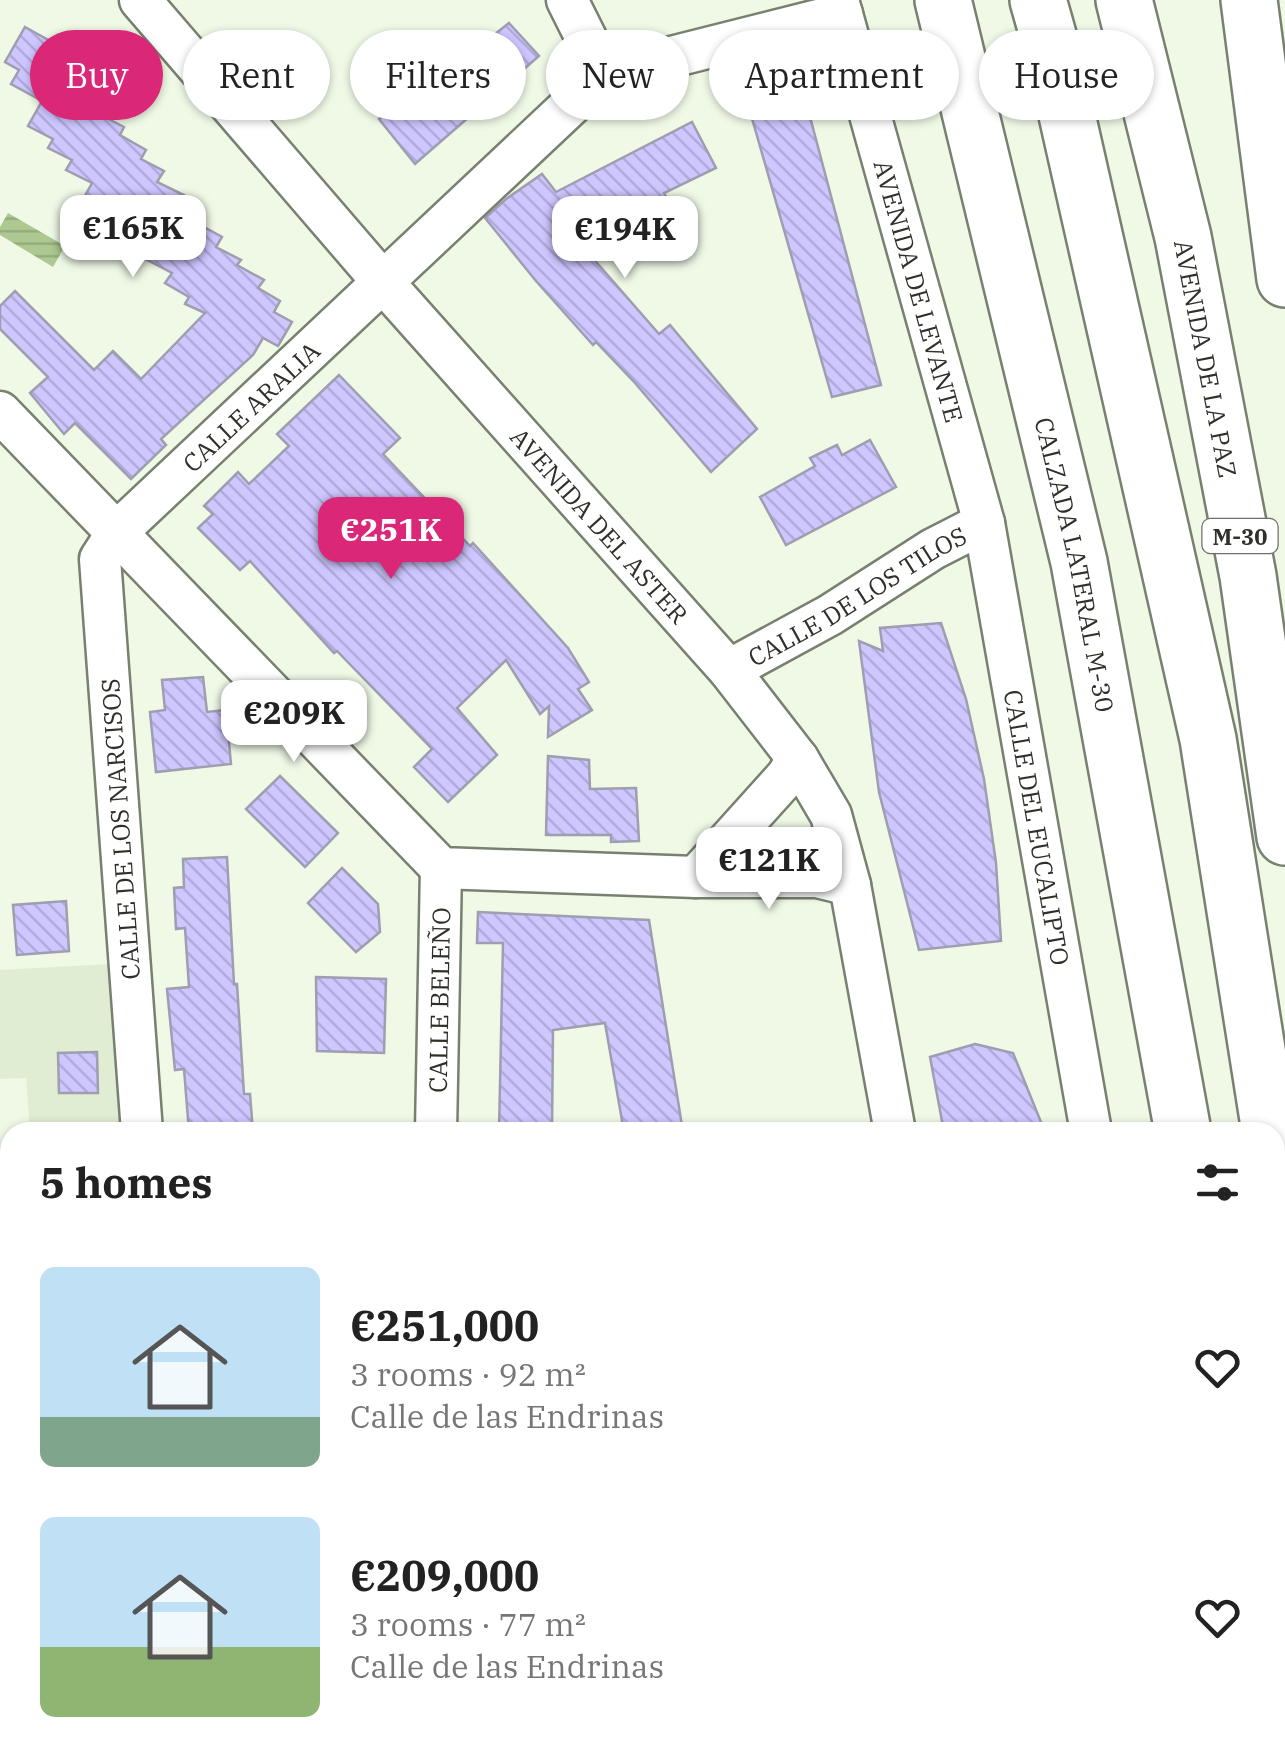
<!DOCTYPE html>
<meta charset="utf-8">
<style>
body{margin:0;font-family:"IBM Plex Serif",serif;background:#f2f2f2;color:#222;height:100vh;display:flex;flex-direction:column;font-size:38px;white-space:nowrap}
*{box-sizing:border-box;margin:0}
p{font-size:32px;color:#767676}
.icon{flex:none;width:55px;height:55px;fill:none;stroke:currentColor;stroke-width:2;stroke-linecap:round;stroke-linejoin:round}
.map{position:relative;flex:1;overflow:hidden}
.sheet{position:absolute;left:0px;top:1122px;width:1285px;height:642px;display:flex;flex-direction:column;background:#fff;border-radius:30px 30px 0 0;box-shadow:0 2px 8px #0004}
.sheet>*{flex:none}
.top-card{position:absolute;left:30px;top:30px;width:1225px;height:90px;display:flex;gap:20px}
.price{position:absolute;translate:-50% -85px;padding:0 22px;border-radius:20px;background:#fff;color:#222;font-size:32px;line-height:65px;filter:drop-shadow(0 2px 5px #0008)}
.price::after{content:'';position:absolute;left:50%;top:60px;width:30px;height:22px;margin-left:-15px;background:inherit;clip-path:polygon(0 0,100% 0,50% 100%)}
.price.on{background:#db2777;color:#fff}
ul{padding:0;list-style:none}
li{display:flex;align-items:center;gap:30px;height:250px;padding:0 40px}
li span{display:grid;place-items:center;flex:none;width:280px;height:200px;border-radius:15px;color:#555}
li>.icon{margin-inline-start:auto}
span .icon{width:120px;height:120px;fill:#fffc;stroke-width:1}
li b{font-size:42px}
h2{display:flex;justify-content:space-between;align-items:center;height:120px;padding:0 40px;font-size:42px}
.pill{padding:0 35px;border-radius:45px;background:#fff;box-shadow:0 2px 8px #0004;font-size:35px;line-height:90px}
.pill.on{background:#db2777;color:#fff}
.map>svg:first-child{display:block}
.built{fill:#e0edd3}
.park{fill:url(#park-crowns)}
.water{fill:url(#water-rules)}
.building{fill:url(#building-back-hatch);stroke:#9f9db0;stroke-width:2.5}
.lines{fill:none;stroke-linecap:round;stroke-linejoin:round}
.minor-casing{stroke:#788170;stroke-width:45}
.highway-casing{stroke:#788170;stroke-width:60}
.minor{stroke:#fff;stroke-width:40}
.highway{stroke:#fff;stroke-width:55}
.labels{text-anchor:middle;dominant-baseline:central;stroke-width:10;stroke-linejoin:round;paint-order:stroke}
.shield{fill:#fff;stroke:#6d6f6a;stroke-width:2.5}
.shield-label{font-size:22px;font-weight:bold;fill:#2e312a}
.street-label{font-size:25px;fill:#2e312a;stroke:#fff}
</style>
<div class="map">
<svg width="1285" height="1764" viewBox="0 0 1285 1764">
<defs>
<pattern id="park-crowns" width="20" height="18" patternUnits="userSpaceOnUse" patternTransform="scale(2.5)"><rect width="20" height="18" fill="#d2e5bf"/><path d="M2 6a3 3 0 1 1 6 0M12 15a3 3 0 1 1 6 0" fill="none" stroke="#b5c5a4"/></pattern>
<pattern id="water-rules" width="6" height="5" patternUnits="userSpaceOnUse" patternTransform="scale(2.5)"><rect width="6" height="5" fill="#adc891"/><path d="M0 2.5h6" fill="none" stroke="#95ac7d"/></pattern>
<pattern id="building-back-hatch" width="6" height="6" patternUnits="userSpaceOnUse" patternTransform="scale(2.5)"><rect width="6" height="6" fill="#cec6ff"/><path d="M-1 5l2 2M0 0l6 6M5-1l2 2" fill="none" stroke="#b1abdb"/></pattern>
</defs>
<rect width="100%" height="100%" fill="#eff9e6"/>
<g class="built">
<polygon points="111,964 122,1132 30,1132 26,1078 0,1079 0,970"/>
<polygon points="0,1456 10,1456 10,1545 0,1543"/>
</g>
<polygon class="park" points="932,1755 1011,1755 1012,1764 929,1764"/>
<polygon class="water" points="8,213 65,246 53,267 0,235 0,227"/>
<g class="building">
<polygon points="509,23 539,56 415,164 379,119 401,103 406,109 446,76 444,74"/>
<polygon points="25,27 70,52 60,69 87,81 81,91 106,102 99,114 124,127 120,135 146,150 141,159 164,171 157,182 184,195 175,211 222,237 216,247 241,260 237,265 264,280 258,288 280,301 274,312 292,322 278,346 263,338 253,355 161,439 166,445 131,479 75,423 64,434 30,393 48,377 0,329 0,306 15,291 94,370 113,351 141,379 205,313 185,304 189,297 165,283 172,273 119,245 126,233 102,221 107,218 81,203 92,183 66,170 72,160 48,148 53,139 28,126 42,101 11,84 19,70 5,62"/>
<polygon points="800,79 881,385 832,397 745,94"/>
<polygon points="692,122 716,168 664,193 680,222 655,235 644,216 584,248 659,334 670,325 757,429 711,472 635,383 596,342 593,345 536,281 485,218 506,199 542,174 556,192"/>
<polygon points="339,375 400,438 383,454 470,546 473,543 568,648 589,682 578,689 592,710 548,737 549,706 540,714 506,660 457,708 497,755 448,802 414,767 432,749 337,651 334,653 250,561 240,570 198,528 213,514 204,506 238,472 249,484 289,446 277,434"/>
<polygon points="870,440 896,487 786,545 760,497 815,466 810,458 837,445 842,455"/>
<polygon points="941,623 966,699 984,779 996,863 1001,941 919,950 879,792 859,641 883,651 880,628"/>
<polygon points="203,677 207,712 226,710 231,764 156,772 150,712 165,710 162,680"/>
<polygon points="548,756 589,760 590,789 636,788 639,841 611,842 611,835 546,835"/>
<polygon points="280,776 338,833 305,867 246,809"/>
<polygon points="227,857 234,984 237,984 244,1094 250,1094 253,1132 189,1132 184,1069 175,1070 167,989 189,987 185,928 176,929 174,888 184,887 183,859"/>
<polygon points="342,868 378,904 380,932 356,952 308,903"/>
<polygon points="66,901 69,951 17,955 13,905"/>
<polygon points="478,912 649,920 683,1132 624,1132 605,1023 553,1030 552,1132 499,1132 503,943 477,943"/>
<polygon points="316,977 386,979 384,1053 317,1051"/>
<polygon points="975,1044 1013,1053 1045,1132 944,1132 930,1057"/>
<polygon points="97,1052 98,1093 59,1093 58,1053"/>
</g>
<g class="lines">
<defs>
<g id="minor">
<path id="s1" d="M140,0L382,281L729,670L798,759L831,815L850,885L895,1132"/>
<polyline points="567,0 604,74"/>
<path id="s2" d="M838,0L984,523L1091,1132"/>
<polyline points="0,412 441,868 696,877 817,877 850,885"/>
<path id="s3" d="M729,670L830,615L933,549L984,523"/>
<polyline points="696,877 786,777 798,759"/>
<path id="s4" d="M142,1132L100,559L118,531L604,74L842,14"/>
<path id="s5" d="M436,1132L441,868"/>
<polyline points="0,1428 10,1428"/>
<polyline points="1179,1755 1180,1764"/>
<polyline points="141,1764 142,1755"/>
<polyline points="393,1764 395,1755"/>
<polyline points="705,1764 708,1755"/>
<polyline points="877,1764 880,1755"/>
</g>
<g id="highway">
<path id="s6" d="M943,0L1079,562L1183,1132"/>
<polyline points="1038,0 1053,53 1208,739 1270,1132"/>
<path id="s7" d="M1124,0L1183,237L1248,576L1285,837"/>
<polyline points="1249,0 1285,279"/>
<polyline points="1275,1162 1285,1249"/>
<polyline points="1268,1755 1269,1764"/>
</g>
</defs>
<use href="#minor" class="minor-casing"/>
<use href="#highway" class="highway-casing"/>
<use href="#minor" class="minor"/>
<use href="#highway" class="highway"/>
</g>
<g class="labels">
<rect class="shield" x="1202.5" y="519" width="75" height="34" rx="8"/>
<g class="shield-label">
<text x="1240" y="536">M-30</text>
</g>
<g class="street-label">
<text stroke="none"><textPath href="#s2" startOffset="302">AVENIDA DE LEVANTE</textPath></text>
<text stroke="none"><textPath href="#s7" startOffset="368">AVENIDA DE LA PAZ</textPath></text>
<text stroke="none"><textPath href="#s4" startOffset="790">CALLE ARALIA</textPath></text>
<text stroke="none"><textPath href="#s1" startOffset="698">AVENIDA DEL ASTER</textPath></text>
<text stroke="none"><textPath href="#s6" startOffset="580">CALZADA LATERAL M-30</textPath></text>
<text stroke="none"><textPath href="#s3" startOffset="148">CALLE DE LOS TILOS</textPath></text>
<text stroke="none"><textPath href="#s2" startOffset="852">CALLE DEL EUCALIPTO</textPath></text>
<text transform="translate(120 829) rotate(-94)">CALLE DE LOS NARCISOS</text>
<text stroke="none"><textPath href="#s5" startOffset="132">CALLE BELEÑO</textPath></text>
</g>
</g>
</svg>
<b class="price" style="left:133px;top:280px">€165K</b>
<b class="price" style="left:625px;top:281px">€194K</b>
<b class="price on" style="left:391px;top:582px">€251K</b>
<b class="price" style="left:294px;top:765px">€209K</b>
<b class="price" style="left:769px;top:912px">€121K</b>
<div class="top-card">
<a class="pill on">Buy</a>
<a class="pill">Rent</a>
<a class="pill">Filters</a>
<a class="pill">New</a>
<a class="pill">Apartment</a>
<a class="pill">House</a>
</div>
<section class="sheet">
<h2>5 homes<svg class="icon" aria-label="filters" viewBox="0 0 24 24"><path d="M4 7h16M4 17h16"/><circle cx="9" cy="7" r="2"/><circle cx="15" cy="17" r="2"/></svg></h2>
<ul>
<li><span style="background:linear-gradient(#bfe0f5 75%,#7fa58c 0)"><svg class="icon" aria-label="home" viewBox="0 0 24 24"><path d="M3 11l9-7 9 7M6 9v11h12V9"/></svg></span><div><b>€251,000</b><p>3 rooms · 92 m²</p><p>Calle de las Endrinas</p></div><svg class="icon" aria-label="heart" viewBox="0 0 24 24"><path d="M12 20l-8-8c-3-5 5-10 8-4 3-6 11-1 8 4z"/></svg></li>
<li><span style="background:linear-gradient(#bfe0f5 65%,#8fb573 0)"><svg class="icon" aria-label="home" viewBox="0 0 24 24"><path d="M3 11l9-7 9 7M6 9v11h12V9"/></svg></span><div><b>€209,000</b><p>3 rooms · 77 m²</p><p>Calle de las Endrinas</p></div><svg class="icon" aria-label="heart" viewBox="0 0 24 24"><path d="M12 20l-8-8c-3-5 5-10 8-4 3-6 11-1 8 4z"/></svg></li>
</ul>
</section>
</div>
